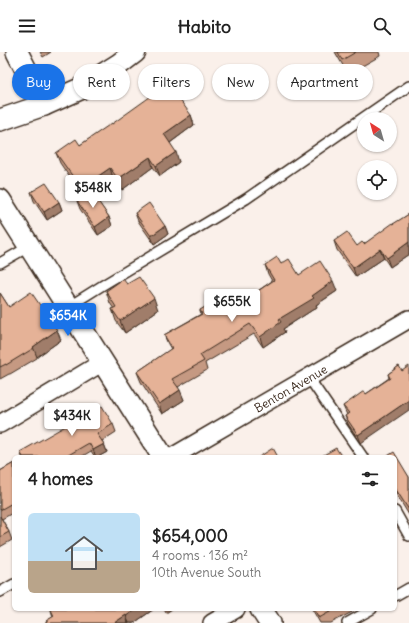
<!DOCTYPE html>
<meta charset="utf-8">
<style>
body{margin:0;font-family:Delius,sans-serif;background:#f6f6f6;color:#222;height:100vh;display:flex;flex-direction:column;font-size:15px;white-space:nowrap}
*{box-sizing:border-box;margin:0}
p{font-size:13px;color:#767676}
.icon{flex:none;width:22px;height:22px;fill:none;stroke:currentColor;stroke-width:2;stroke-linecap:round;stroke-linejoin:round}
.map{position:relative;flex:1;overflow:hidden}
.sheet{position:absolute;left:12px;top:403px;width:385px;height:156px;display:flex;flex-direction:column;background:#fff;border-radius:6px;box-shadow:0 1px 3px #0004}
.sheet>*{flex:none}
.guide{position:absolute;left:12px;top:12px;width:385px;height:36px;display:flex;gap:8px}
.needle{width:26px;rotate:323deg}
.buttons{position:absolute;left:357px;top:60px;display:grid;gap:8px}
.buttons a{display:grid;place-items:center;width:40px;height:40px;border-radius:50%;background:#fff;box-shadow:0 1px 3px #0004;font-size:20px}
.price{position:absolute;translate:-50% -34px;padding:0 9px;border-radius:4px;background:#fff;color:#222;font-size:13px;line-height:26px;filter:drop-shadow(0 1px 2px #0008)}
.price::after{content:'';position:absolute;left:50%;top:24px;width:12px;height:9px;margin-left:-6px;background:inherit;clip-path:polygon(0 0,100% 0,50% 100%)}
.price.active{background:#1a73e8;color:#fff}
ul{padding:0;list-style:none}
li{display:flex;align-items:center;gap:12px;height:100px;padding:0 16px}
li span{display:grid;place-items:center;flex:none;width:112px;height:80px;border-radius:6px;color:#555}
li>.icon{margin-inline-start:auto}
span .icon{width:48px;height:48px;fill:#fffc;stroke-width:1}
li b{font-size:17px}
h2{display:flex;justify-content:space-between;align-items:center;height:48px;padding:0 16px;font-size:17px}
.tag{padding:0 14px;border-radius:18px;background:#fff;box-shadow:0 1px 3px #0004;font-size:14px;line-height:36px}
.tag.active{background:#1a73e8;color:#fff}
header{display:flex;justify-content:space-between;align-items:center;height:52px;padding:0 16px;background:#fff;font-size:18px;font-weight:800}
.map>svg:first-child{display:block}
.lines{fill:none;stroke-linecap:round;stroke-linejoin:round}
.service-casing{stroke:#3b2a1e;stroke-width:12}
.minor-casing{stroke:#3b2a1e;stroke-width:20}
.tertiary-casing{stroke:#3b2a1e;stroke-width:24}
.service{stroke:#fff;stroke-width:9}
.minor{stroke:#fff;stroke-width:17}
.tertiary{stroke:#fff;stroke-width:21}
.wall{fill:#c59982;stroke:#3b2a1e}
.shaded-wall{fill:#a07d6a;stroke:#3b2a1e}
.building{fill:#e5b297;stroke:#3b2a1e}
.labels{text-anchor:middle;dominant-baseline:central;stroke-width:3.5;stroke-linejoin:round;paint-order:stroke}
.street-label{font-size:12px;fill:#3b2a1e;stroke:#fff}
</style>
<header><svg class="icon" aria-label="menu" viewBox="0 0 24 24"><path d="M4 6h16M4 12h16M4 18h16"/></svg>Habito<svg class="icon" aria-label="search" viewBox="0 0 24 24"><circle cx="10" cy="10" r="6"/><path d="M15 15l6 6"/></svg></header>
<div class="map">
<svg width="409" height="571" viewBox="0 0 409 571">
<rect width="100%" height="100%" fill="#faf0ea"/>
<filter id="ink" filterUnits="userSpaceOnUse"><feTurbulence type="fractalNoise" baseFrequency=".025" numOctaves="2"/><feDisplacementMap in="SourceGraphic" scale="8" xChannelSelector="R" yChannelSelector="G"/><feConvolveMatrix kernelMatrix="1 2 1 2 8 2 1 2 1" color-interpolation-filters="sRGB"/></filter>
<g filter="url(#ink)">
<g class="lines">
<defs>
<g id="service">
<polyline points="0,211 30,194"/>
<polyline points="68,255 103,233 246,147 354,72 409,34"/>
<polyline points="309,326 363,405"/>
<polyline points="395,459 409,484"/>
<polyline points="0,540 14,532"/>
<polyline points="395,544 409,536"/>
<polyline points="347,571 372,557"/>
</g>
<g id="minor">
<polyline points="0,372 103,310"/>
<path id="s1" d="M172,405L409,267"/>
<polyline points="212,571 236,557"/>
</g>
<g id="tertiary">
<polyline points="17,0 44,53"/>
<polyline points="0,68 44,53 80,37 118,13 135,0"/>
<polyline points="0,148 163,405"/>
<polyline points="261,557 270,571"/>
</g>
</defs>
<use href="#service" class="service-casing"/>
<use href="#minor" class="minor-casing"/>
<use href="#tertiary" class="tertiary-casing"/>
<use href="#service" class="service"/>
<use href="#minor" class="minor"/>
<use href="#tertiary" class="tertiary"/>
</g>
<g class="wall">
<polygon points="40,0 51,0 43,5"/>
<polygon points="335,0 379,0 380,4 348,22"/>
<polygon points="191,63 194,73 170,91 179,110 160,124 153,115 122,138 113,126 92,141 109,165 112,174 98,183 80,157 77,149 83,145 60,111 56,101 80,93 112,72"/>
<polygon points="31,140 59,150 62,158 47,168 34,149"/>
<polygon points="135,161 165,174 168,182 154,192 138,169"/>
<polygon points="409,162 409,202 390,215 384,206 356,225 337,198 334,189 357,194 364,192"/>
<polygon points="281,212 299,223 337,239 316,253 317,255 283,277 285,280 263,295 254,282 205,311 207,318 178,335 184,348 162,362 141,330 137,320 171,297 168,292 164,283 201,262 200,258 233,256 272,229 268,222 265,213"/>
<polygon points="127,232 158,258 125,281 116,269 112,257 114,257 110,251 106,239"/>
<polygon points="0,241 9,255 61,288 37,305 37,306 10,322 9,322 0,327"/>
<polygon points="399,314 361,391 348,372 345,364 347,363 343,354 366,342 389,326 388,322"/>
<polygon points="113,372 116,380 102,389 104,392 107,400 98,405 95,405 91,399 81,405 22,405 20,400 70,374"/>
<polygon points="395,405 409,425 409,463 395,440"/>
<polygon points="14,411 14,460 2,467 9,480 12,488 0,495 0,419"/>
<polygon points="154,557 134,571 46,571 46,569 53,565 51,558"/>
<polygon points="312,557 351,557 352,560 331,571 320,571"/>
</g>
<g class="shaded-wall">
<polygon points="191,63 194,73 167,93 164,82"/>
<polygon points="176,100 179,110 160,124 156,114"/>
<polygon points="150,105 153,115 122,138 118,127"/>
<polygon points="110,116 113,126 85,146 81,136"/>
<polygon points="59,150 62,158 47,168 44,160"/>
<polygon points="109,165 112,174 98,183 95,175"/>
<polygon points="165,174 168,182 154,192 151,184"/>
<polygon points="409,190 409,202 390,215 387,206"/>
<polygon points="380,197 384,206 356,225 353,216"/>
<polygon points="333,229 337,239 316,253 317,255 283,277 285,280 263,295 260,285 279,267"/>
<polygon points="154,246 158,258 125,281 120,269"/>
<polygon points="57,278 61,288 37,305 33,295"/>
<polygon points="180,338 184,348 162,362 159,352"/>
<polygon points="409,348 409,358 361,391 358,383"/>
<polygon points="104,392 107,400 98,405 96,405 93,398"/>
<polygon points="137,557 154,557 134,571 129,571 126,564"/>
<polygon points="164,557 172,557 166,561"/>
<polygon points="126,563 128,571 114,571"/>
</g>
<g class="building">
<polygon points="338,0 356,0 342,8"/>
<polygon points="168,32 191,63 164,82 176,100 156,114 150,105 118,127 110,116 81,136 56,101 76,87 80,93 112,71 112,72"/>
<polygon points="46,131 59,150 44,160 31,140"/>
<polygon points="91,139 109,165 95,175 77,149"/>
<polygon points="149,151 165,174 151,184 135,161"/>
<polygon points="409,162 409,190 387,206 380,197 353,216 334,189 347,180 357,194 362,190 364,192 393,171 393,172"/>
<polygon points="277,205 281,212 289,207 299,223 320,209 333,229 312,244 314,246 279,267 281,270 260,285 250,272 200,303 204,309 172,327 180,338 159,352 137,320 172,296 164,283 202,262 200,258 225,243 233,256 274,228 265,213"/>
<polygon points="139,225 154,246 120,269 112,257 116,255 106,239 123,227 127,232"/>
<polygon points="31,240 57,278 33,295 34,296 6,313 6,312 0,315 0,241 9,255"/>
<polygon points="399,314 402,319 409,314 409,348 358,383 345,364 349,361 343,354 364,339 366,342 390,326 388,322"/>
<polygon points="102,354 113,372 97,382 104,392 93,398 89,391 65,405 23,405 20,400 69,372 70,374"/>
<polygon points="273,396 278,405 259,405"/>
<polygon points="336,396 342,405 320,405"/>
<polygon points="394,400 409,425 409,458 395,436 395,405 386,405"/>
<polygon points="14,411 14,450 0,458 0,419"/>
<polygon points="0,464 9,480 0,485"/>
<polygon points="52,557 137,557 126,564 126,563 114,571 47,571 46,569 54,564 51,558"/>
<polygon points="314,557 335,557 319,566"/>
</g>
</g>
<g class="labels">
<g class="street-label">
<text stroke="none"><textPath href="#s1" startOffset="137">Benton Avenue</textPath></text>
</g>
</g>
</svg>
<div class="buttons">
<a><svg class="needle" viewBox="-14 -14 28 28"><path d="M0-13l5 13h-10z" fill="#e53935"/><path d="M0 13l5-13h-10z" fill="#767676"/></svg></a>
<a><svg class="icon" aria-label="locate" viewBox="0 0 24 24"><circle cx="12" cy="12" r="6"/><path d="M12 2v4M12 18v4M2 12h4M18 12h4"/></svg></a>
</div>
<b class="price" style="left:93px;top:157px">$548K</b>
<b class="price" style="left:232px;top:271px">$655K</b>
<b class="price active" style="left:68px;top:285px">$654K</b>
<b class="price" style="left:72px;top:385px">$434K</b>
<div class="guide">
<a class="tag active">Buy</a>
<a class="tag">Rent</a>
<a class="tag">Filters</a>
<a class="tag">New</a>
<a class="tag">Apartment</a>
</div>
<section class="sheet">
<h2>4 homes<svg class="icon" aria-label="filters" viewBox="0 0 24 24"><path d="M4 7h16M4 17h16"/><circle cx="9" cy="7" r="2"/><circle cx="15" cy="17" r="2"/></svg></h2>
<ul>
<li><span style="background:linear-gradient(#bfe0f5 60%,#b9a48a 0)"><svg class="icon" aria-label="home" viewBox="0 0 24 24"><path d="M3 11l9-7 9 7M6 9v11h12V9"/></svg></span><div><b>$654,000</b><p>4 rooms · 136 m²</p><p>10th Avenue South</p></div></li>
</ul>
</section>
</div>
